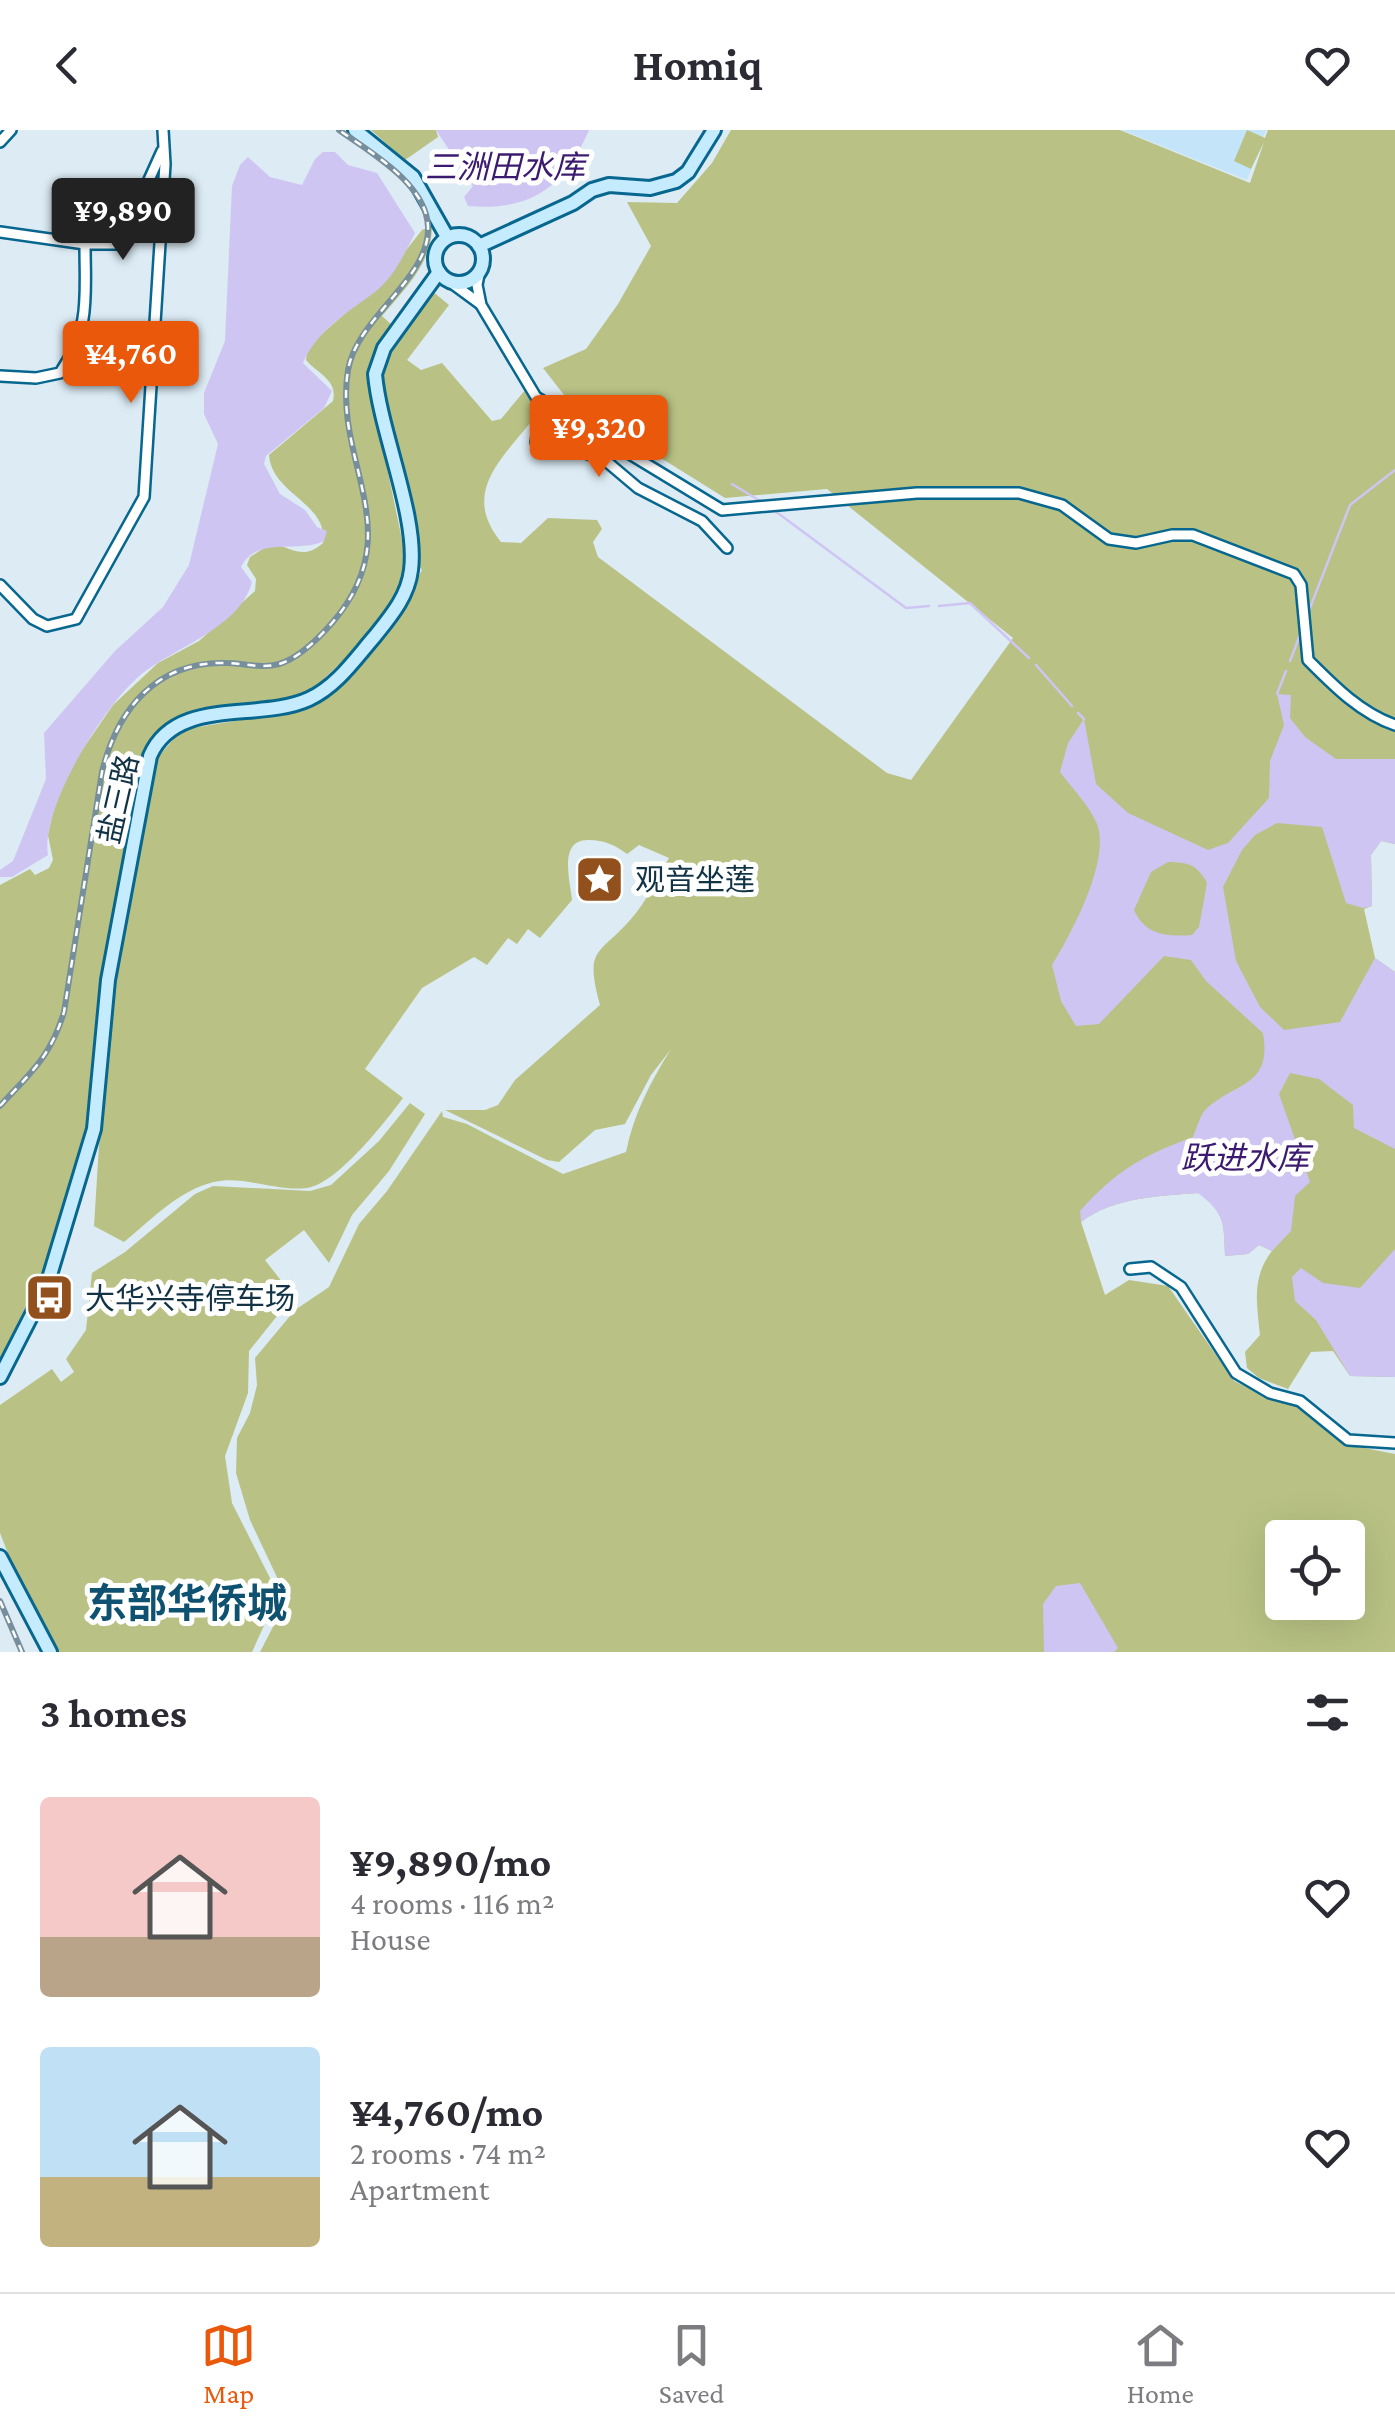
<!DOCTYPE html>
<meta charset="utf-8">
<style>
body{margin:0;font-family:"Crimson Pro","Noto Sans SC",serif;background:#f2f2f3;color:#2b2b33;height:100vh;display:flex;flex-direction:column;font-size:38px;white-space:nowrap}
*{box-sizing:border-box;margin:0}
p{font-size:32px;color:#7c7c81}
.icon{flex:none;width:55px;height:55px;fill:none;stroke:currentColor;stroke-width:2;stroke-linecap:round;stroke-linejoin:round}
.map{position:relative;height:1522px;overflow:hidden}
.panel{display:flex;flex-direction:column;background:#fff;flex:1}
.panel>*{flex:none}
.buttons{position:absolute;left:1265px;top:1390px;display:grid;gap:20px}
.buttons a{display:grid;place-items:center;width:100px;height:100px;border-radius:10px;background:#fff;box-shadow:0 10px 40px #0002;font-size:50px}
.price{position:absolute;translate:-50% -85px;padding:0 22px;border-radius:10px;background:#ea580c;color:#fff;font-size:32px;line-height:65px;filter:drop-shadow(0 2px 5px #0008)}
.price::after{content:'';position:absolute;left:50%;top:60px;width:30px;height:22px;margin-left:-15px;background:inherit;clip-path:polygon(0 0,100% 0,50% 100%)}
.price.active{background:#222;color:#fff}
ul{padding:0;list-style:none}
li{display:flex;align-items:center;gap:30px;height:250px;padding:0 40px}
li span{display:grid;place-items:center;flex:none;width:280px;height:200px;border-radius:10px;color:#555}
li>.icon{margin-inline-start:auto}
span .icon{width:120px;height:120px;fill:#fffc;stroke-width:1}
li b{font-size:42px}
h2{display:flex;justify-content:space-between;align-items:center;height:120px;padding:0 40px;font-size:42px}
header{display:flex;justify-content:space-between;align-items:center;height:130px;padding:0 40px;background:#fff;font-size:45px;font-weight:700}
.tabs{display:flex;justify-content:space-around;align-items:center;height:140px;border-top:2px solid #e1e1e2;background:#fff;font-size:28px;color:#7c7c81}
.tabs a{display:grid;justify-items:center;gap:5px}
.tabs .active{color:#ea580c}
.map>svg:first-child{display:block}
.built{fill:#c4e5f9}
.green{fill:#b9c284;fill-rule:evenodd}
.water{fill:#cfc5f3;fill-rule:evenodd}
.lines{fill:none;stroke-linecap:round;stroke-linejoin:round}
.stream{stroke:#cfc5f3;stroke-width:2.5}
.street-casing{stroke:#07678f;stroke-width:14}
.secondary-casing{stroke:#07678f;stroke-width:18}
.street{stroke:#fff;stroke-width:9}
.secondary{stroke:#c4ebfe;stroke-width:12}
.rail-casing{stroke:#778f9c;stroke-width:6}
.rail{stroke:#fff;stroke-width:2.5;stroke-dasharray:8;stroke-linecap:butt}
.labels{text-anchor:middle;dominant-baseline:central;stroke-width:10;stroke-linejoin:round;paint-order:stroke}
.street-label{font-size:30px;fill:#123345;stroke:#fff}
.poi-label{font-size:30px;fill:#123345;stroke:#fff;text-anchor:start}
.water-label{font-size:32px;font-style:italic;fill:#3b1a70;stroke:#fff}
.district-label{font-size:40px;font-weight:bold;fill:#0f5170;stroke:#fff}
</style>
<header><svg class="icon" aria-label="back" viewBox="0 0 24 24"><path d="M15 5l-7 7 7 7"/></svg>Homiq<svg class="icon" aria-label="heart" viewBox="0 0 24 24"><path d="M12 20l-8-8c-3-5 5-10 8-4 3-6 11-1 8 4z"/></svg></header>
<div class="map">
<svg width="1395" height="1522" viewBox="0 0 1395 1522">
<rect width="100%" height="100%" fill="#dcebf4"/>
<polygon class="built" points="1122,0 1266,0 1247,50"/>
<g class="green">
<polygon points="371,0 436,0 438,7 405,30"/>
<path d="M731,0H1120L1250,53L1264,12L1251,39L1234,31L1247,0L1265,8L1268,0H1395V714L1381,711L1371,725L1372,776L1364,779L1375,828L1395,842V1247L1350,1246L1333,1221L1311,1222L1288,1259L1259,1248L1247,1238L1245,1222L1260,1205C1257,1174 1251,1148 1272,1121L1259,1115L1248,1124L1225,1126C1224,1094 1225,1083 1199,1063C1159,1066 1114,1067 1081,1092L1105,1165L1129,1150L1168,1156L1234,1251L1271,1269L1305,1277L1333,1306L1349,1315L1395,1324V1522H260L277,1489L283,1460L250,1390L236,1343L237,1308L250,1283L257,1255L255,1228L295,1180L329,1157L359,1094L387,1061L442,981L443,987L467,994L563,1044L626,1022C634,983 650,953 671,919L651,945L625,994L595,1000L559,1032L547,1030L445,980H485L498,975L515,950L600,875C584,816 599,826 631,789C647,771 657,748 669,728L639,715L627,724C615,715 604,710 589,710C558,709 570,750 572,770L540,808L528,799L517,814L508,808L487,835L474,827L422,858L365,939L403,968C385,992 337,1054 307,1058C277,1062 243,1045 214,1052C179,1060 151,1090 124,1112L94,1096L106,903L117,817L148,648L155,631L176,606L192,598L272,585L325,567L410,462L422,440L416,432L380,246L395,214L432,161L449,175L407,230L421,240L442,233L492,291L501,289L526,259L537,284C505,327 459,360 501,412L521,413L548,388L597,390L602,399L593,412L598,427L887,643L911,650L1013,508L827,359L725,368L568,270L543,238L586,219L618,174L651,116L627,72L677,73L712,33ZM1282,1408H1348V1472H1282Z"/>
<path d="M432,96C432,134 405,158 382,186L393,196L374,225L369,252L405,424L403,446L384,484L346,528L314,558L285,570L187,588L141,638L103,842L88,1005L42,1143L0,1230V755L30,739L35,745L49,738L53,730L48,705L55,673L78,626L113,575L158,533L199,511L255,461L256,449L247,435L250,427L272,413C294,419 304,430 323,413C328,372 272,365 269,325L333,271C338,250 318,244 306,230L308,216L381,152L422,100Z"/>
<polygon points="410,973 425,984 389,1041 352,1085 329,1133 304,1100 265,1130 293,1166 249,1221 248,1263 225,1326 232,1373 272,1452 271,1480 252,1522 52,1522 13,1451 11,1431 0,1403 0,1275 52,1239 61,1252 74,1242 66,1229 86,1200 92,1143 125,1122 195,1064 213,1056 310,1061 331,1055 379,1011"/>
</g>
<g class="water">
<path d="M436,0H589C564,58 531,81 468,76L464,67L473,56Z"/>
<path d="M323,22H335L348,35L377,43L415,103C404,125 394,147 375,162C346,184 318,199 303,233L332,261L324,278L266,326L264,334L280,364L305,380L317,397L327,401L324,411C297,424 257,405 241,437L252,452C239,501 167,519 135,550C101,581 40,680 48,725L12,747H0V740L13,731L46,649L44,603L115,521L163,477L189,435L218,314L204,284V263L225,211L232,56L240,35L248,27L270,47L302,55L315,29Z"/>
<path d="M1277,564L1291,565L1290,588L1305,607L1336,629H1395V714L1381,711L1371,725L1372,776L1363,778L1346,773L1322,697L1277,693L1255,705L1242,720L1223,757L1236,831L1260,877L1284,900L1340,892L1375,828L1395,842V1019L1354,998L1353,975L1319,949L1290,943L1279,964L1310,1052L1295,1066L1291,1101L1272,1121L1259,1115L1248,1124L1225,1126C1224,1094 1225,1083 1198,1063C1159,1066 1114,1067 1081,1092L1080,1081C1117,1040 1142,1026 1193,1007C1197,997 1200,985 1207,978C1238,951 1272,956 1263,903L1206,851L1191,830L1164,826L1099,894L1076,896L1061,871L1052,835C1071,804 1111,730 1097,694C1089,675 1072,658 1060,642L1068,613L1084,589L1096,654L1128,683L1208,720L1228,713L1269,668L1270,631L1284,595ZM1168,732C1188,732 1198,735 1207,753L1199,797L1192,805C1167,807 1145,805 1134,780L1151,742Z"/>
<polygon points="1395,1119 1395,1247 1350,1246 1316,1190 1295,1171 1292,1147 1301,1138 1323,1153 1360,1158"/>
<polygon points="1080,1453 1118,1518 1114,1522 1044,1522 1043,1474 1056,1456"/>
</g>
<g class="lines">
<g class="stream">
<polyline points="732,354 760,371"/>
<polyline points="775,381 906,478 929,476"/>
<polyline points="939,476 970,473 1029,528"/>
<polyline points="1308,483 1350,375 1395,340"/>
<polyline points="1290,531 1301,502"/>
<polyline points="1036,535 1072,576"/>
<polyline points="1277,564 1286,541"/>
<polyline points="1078,583 1084,589"/>
</g>
<defs>
<g id="street">
<polyline points="0,12 11,0"/>
<polyline points="0,102 85,114 120,114 162,21"/>
<path d="M480,139L477,155L481,175L536,267L722,380L917,363H1019L1062,375L1109,409L1136,413L1172,405H1193L1294,444L1301,455L1308,530C1333,555 1360,583 1395,595"/>
<polyline points="449,151 479,173"/>
<path d="M0,246L36,248L60,243C91,197 85,167 85,114"/>
<polyline points="543,273 536,312 568,316 606,331 638,358 702,391 727,418"/>
<polyline points="0,455 33,489 47,496 76,489 144,367 165,34 163,0"/>
<polyline points="1130,1139 1151,1137 1181,1157 1236,1243 1270,1263 1300,1271 1348,1310 1395,1313"/>
</g>
<g id="secondary">
<polyline points="355,0 413,47 447,107"/>
<circle cx="459" cy="129" r="24"/>
<polyline points="479,116 573,73 592,60 609,55 650,58 676,51 688,42 714,0"/>
<path d="M0,1247L47,1155L94,999L108,850L150,626C176,566 259,592 309,569C337,556 355,529 375,506C391,486 408,466 411,440C418,386 380,302 375,244L384,218L439,142"/>
<polyline points="0,1427 50,1522"/>
</g>
</defs>
<use href="#street" class="street-casing"/>
<use href="#secondary" class="secondary-casing"/>
<use href="#street" class="street"/>
<use href="#secondary" class="secondary"/>
<defs>
<g id="rail">
<path d="M0,976C31,942 50,928 64,882L102,642C117,580 156,531 226,533C243,533 262,539 279,534C299,528 318,509 332,493C411,402 333,333 348,240C357,187 430,149 428,97C427,54 370,22 339,0"/>
<polyline points="0,1471 22,1522"/>
</g>
</defs>
<use href="#rail" class="rail-casing"/>
<use href="#rail" class="rail"/>
</g>
<defs>
<symbol id="sight-square" viewBox="-11 -11 22 22"><rect x="-9" y="-9" width="18" height="18" rx="4" fill="#92501c" stroke="#fff"/><path d="M0-6L1.8-2.2L6-1.7L2.9 1.2L3.7 5.4L0 3.3L-3.7 5.4L-2.9 1.2L-6-1.7L-1.8-2.2Z" fill="#fff"/></symbol>
<symbol id="bus-square" viewBox="-11 -11 22 22"><rect x="-9" y="-9" width="18" height="18" rx="4" fill="#92501c" stroke="#fff"/><path d="M-5-6H5V4H4V6H2V4H-2V6H-4V4H-5ZM-3.5-4V0h7V-4ZM-3.5 1.2v1.5H-2V1.2ZM2 1.2v1.5H3.5V1.2Z" fill="#fff"/></symbol>
</defs>
<g fill-rule="evenodd">
<use href="#sight-square" x="572" y="722" width="55" height="55"/>
<use href="#bus-square" x="22" y="1140" width="55" height="55"/>
</g>
<g class="labels">
<g class="street-label">
<text transform="translate(118 669) rotate(-77)">盐三路</text>
</g>
<g class="poi-label">
<text x="635" y="749">观音坐莲</text>
<text x="85" y="1168">大华兴寺停车场</text>
</g>
<g class="water-label">
<text x="505" y="37">三洲田水库</text>
<text x="1245" y="1028">跃进水库</text>
</g>
<g class="district-label">
<text x="187" y="1473">东部华侨城</text>
</g>
</g>
</svg>
<div class="buttons">
<a><svg class="icon" aria-label="locate" viewBox="0 0 24 24"><circle cx="12" cy="12" r="6"/><path d="M12 2v4M12 18v4M2 12h4M18 12h4"/></svg></a>
</div>
<b class="price active" style="left:123px;top:133px">¥9,890</b>
<b class="price" style="left:131px;top:276px">¥4,760</b>
<b class="price" style="left:599px;top:350px">¥9,320</b>
</div>
<section class="panel">
<h2>3 homes<svg class="icon" aria-label="filters" viewBox="0 0 24 24"><path d="M4 7h16M4 17h16"/><circle cx="9" cy="7" r="2"/><circle cx="15" cy="17" r="2"/></svg></h2>
<ul>
<li><span style="background:linear-gradient(#f6c9c9 70%,#b9a48a 0)"><svg class="icon" aria-label="home" viewBox="0 0 24 24"><path d="M3 11l9-7 9 7M6 9v11h12V9"/></svg></span><div><b>¥9,890/mo</b><p>4 rooms · 116 m²</p><p>House</p></div><svg class="icon" aria-label="heart" viewBox="0 0 24 24"><path d="M12 20l-8-8c-3-5 5-10 8-4 3-6 11-1 8 4z"/></svg></li>
<li><span style="background:linear-gradient(#bfe0f5 65%,#c2b280 0)"><svg class="icon" aria-label="home" viewBox="0 0 24 24"><path d="M3 11l9-7 9 7M6 9v11h12V9"/></svg></span><div><b>¥4,760/mo</b><p>2 rooms · 74 m²</p><p>Apartment</p></div><svg class="icon" aria-label="heart" viewBox="0 0 24 24"><path d="M12 20l-8-8c-3-5 5-10 8-4 3-6 11-1 8 4z"/></svg></li>
</ul>
</section>
<nav class="tabs">
<a class="active"><svg class="icon" aria-label="map" viewBox="0 0 24 24"><path d="M3 6l6-2 6 2 6-2v14l-6 2-6-2-6 2zM9 4v14M15 6v14"/></svg>Map</a>
<a><svg class="icon" aria-label="saved" viewBox="0 0 24 24"><path d="M7 4h10v16l-5-4-5 4z"/></svg>Saved</a>
<a><svg class="icon" aria-label="home" viewBox="0 0 24 24"><path d="M3 11l9-7 9 7M6 9v11h12V9"/></svg>Home</a>
</nav>
